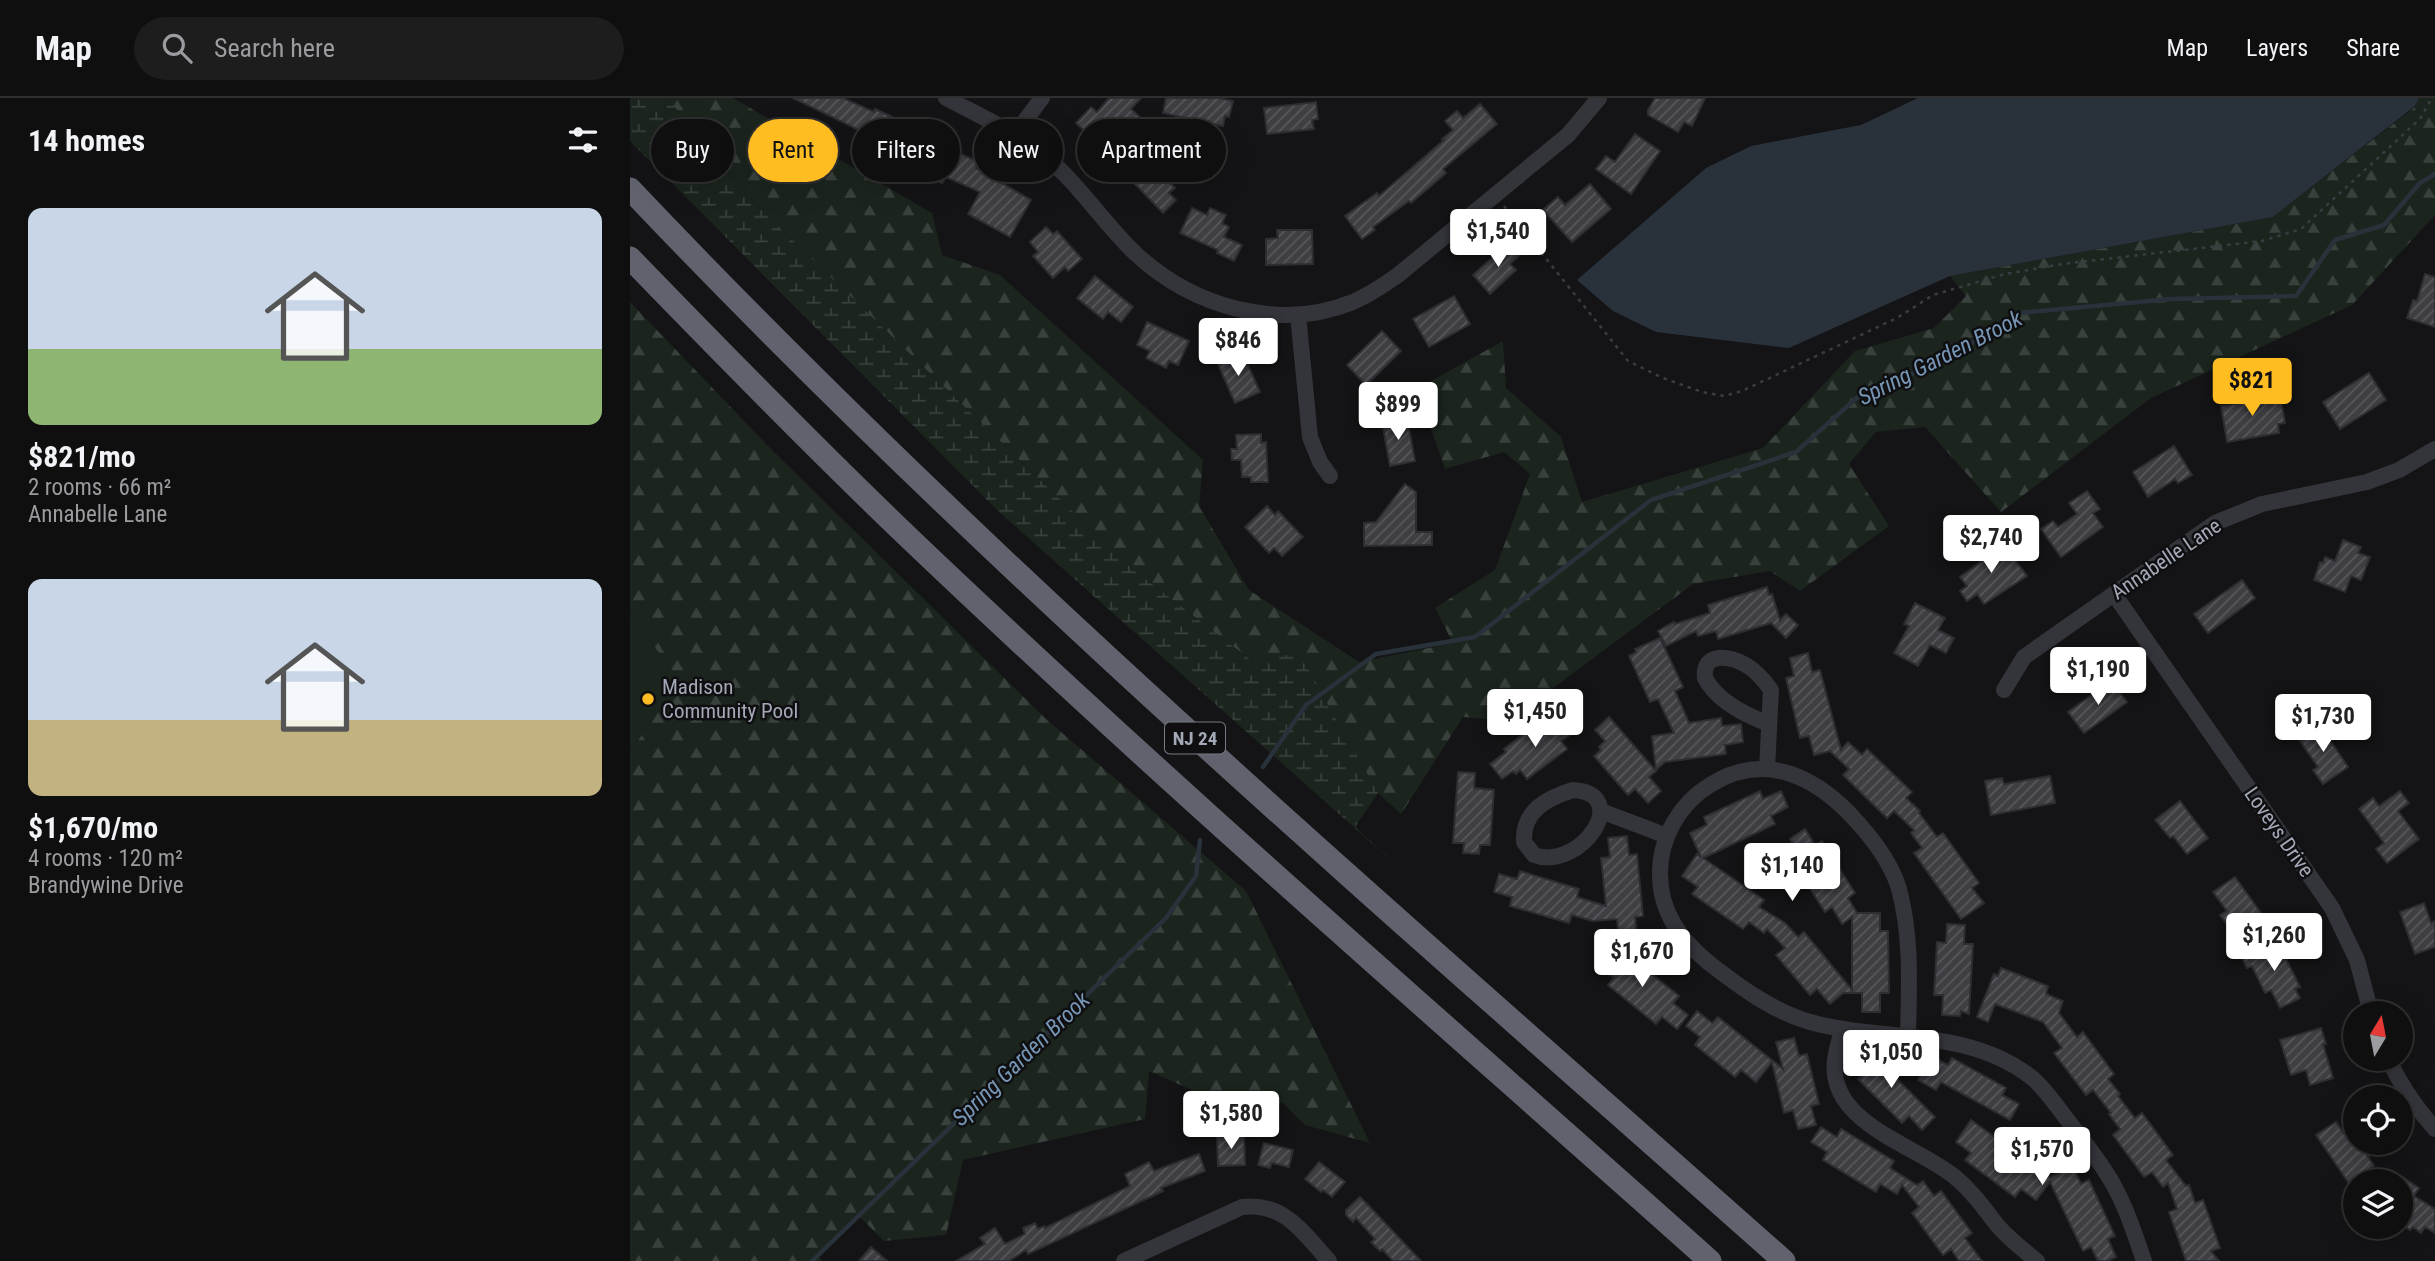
<!DOCTYPE html>
<meta charset="utf-8">
<style>
body{margin:0;font-family:"Roboto Condensed",sans-serif;background:#1d1d1e;color:#f1f3f6;height:100vh;display:flex;flex-direction:column;font-size:26px;white-space:nowrap}
*{box-sizing:border-box;margin:0}
p{font-size:23px;color:#9b9c9f}
.icon{flex:none;width:38px;height:38px;fill:none;stroke:currentColor;stroke-width:2;stroke-linecap:round;stroke-linejoin:round}
.map{position:relative;flex:1;overflow:hidden}
.side{display:flex;flex-direction:column;background:#0f0f10;width:630px}
.side>*{flex:none}
.top-card{position:absolute;left:21px;top:21px;width:665px;height:63px;display:flex;gap:14px}
.needle{width:46px;rotate:10deg}
.fabs{position:absolute;left:1713px;top:903px;display:grid;gap:14px}
.fabs a{display:grid;place-items:center;width:70px;height:70px;border-radius:50%;background:#0f0f10;box-shadow:0 7px 28px #0002,0 0 0 2px #2f2f30;font-size:35px}
.price{position:absolute;translate:-50% -60px;padding:0 16px;border-radius:7px;background:#fff;color:#222;font-size:23px;line-height:46px;filter:drop-shadow(0 2px 4px #0008)}
.price::after{content:'';position:absolute;left:50%;top:42px;width:21px;height:16px;margin-left:-10px;background:inherit;clip-path:polygon(0 0,100% 0,50% 100%)}
.price.current{background:#ffbd22;color:#111}
ul{padding:0;list-style:none}
li{display:grid;align-content:center;gap:14px;height:371px;padding:0 28px}
li span{display:grid;place-items:center;height:217px;border-radius:14px;color:#555}
li>.icon{margin-inline-start:auto}
span .icon{width:126px;height:126px;fill:#fffc;stroke-width:1}
li b{font-size:30px}
h2{display:flex;justify-content:space-between;align-items:center;height:84px;padding:0 28px;font-size:30px}
.chip{padding:0 24px;border-radius:32px;background:#0f0f10;box-shadow:0 7px 28px #0002,0 0 0 2px #2f2f30;font-size:24px;line-height:63px}
.chip.current{background:#ffbd22;color:#111}
header{display:flex;align-items:center;gap:42px;box-sizing:border-box;height:98px;padding:0 35px;background:#0f0f10;border-bottom:2px solid #2f2f30}
header strong{font-size:33px}
nav{display:flex;gap:38px;margin-inline-start:auto;font-size:24px}
.search{width:490px;height:63px;background:#1d1d1e;display:flex;align-items:center;gap:18px;box-sizing:border-box;padding:0 24px;border-radius:38px;color:#9b9c9f;font-size:26px}
main{display:flex;flex:1;min-height:0}
.map>svg:first-child{display:block}
.forest{fill:url(#forest-firs)}
.wetland{fill:url(#wetland-marsh)}
.pitch{fill:#1b241d}
.water{fill:#29323b}
.lines{fill:none;stroke-linecap:round;stroke-linejoin:round}
.stream{stroke:#29323b;stroke-width:4.5}
.building{fill:url(#building-hatch);stroke:#2e2d32;stroke-width:2}
.path{stroke:#3a3c42;stroke-width:2.5;stroke-dasharray:3.5 5;stroke-linecap:butt}
.minor{stroke:#34353b;stroke-width:16}
.highway{stroke:#60636d;stroke-width:23}
.poi-dot{fill:#ffbd22;stroke:#0f0f11;stroke-width:2.5}
.labels{text-anchor:middle;dominant-baseline:central;stroke-width:5;stroke-linejoin:round;paint-order:stroke}
.shield{fill:#0f0f11;stroke:#777b85;stroke-width:2}
.shield-label{font-size:19px;font-weight:bold;fill:#a4a9b7}
.street-label{font-size:21px;fill:#a4a9b7;stroke:#0f0f11}
.poi-label{font-size:21px;fill:#a4a9b7;stroke:#0f0f11;text-anchor:start}
.water-label{font-size:23px;font-style:italic;fill:#7796b6;stroke:#0f0f11}
</style>
<header>
<strong>Map</strong>
<div class="search"><svg class="icon" aria-label="search" viewBox="0 0 24 24"><circle cx="10" cy="10" r="6"/><path d="M15 15l6 6"/></svg>Search here</div>
<nav><a>Map</a><a>Layers</a><a>Share</a></nav>
</header>
<main>
<section class="side">
<h2>14 homes<svg class="icon" aria-label="filters" viewBox="0 0 24 24"><path d="M4 7h16M4 17h16"/><circle cx="9" cy="7" r="2"/><circle cx="15" cy="17" r="2"/></svg></h2>
<ul>
<li><span style="background:linear-gradient(#c9d6e8 65%,#8fb573 0)"><svg class="icon" aria-label="home" viewBox="0 0 24 24"><path d="M3 11l9-7 9 7M6 9v11h12V9"/></svg></span><div><b>$821/mo</b><p>2 rooms · 66 m²</p><p>Annabelle Lane</p></div></li>
<li><span style="background:linear-gradient(#c9d6e8 65%,#c2b280 0)"><svg class="icon" aria-label="home" viewBox="0 0 24 24"><path d="M3 11l9-7 9 7M6 9v11h12V9"/></svg></span><div><b>$1,670/mo</b><p>4 rooms · 120 m²</p><p>Brandywine Drive</p></div></li>
</ul>
</section>
<div class="map">
<svg width="1805" height="1163" viewBox="0 0 1805 1163">
<defs>
<pattern id="forest-firs" width="22" height="20" patternUnits="userSpaceOnUse" patternTransform="scale(1.75)"><rect width="22" height="20" fill="#1b241d"/><path d="M5 1l3.5 6h-7zM16 11l3.5 6h-7z" fill="#39413c"/></pattern>
<pattern id="wetland-marsh" width="20" height="14" patternUnits="userSpaceOnUse" patternTransform="scale(1.75)"><rect width="20" height="14" fill="#1b241d"/><path d="M1 5h8M5 5V1M11 12h8M15 12V8" fill="none" stroke="#39413c"/></pattern>
<pattern id="building-hatch" width="6" height="6" patternUnits="userSpaceOnUse" patternTransform="scale(1.75)"><rect width="6" height="6" fill="#3e3e43"/><path d="M-1 1l2-2M0 6l6-6M5 7l2-2" fill="none" stroke="#57575c"/></pattern>
</defs>
<rect width="100%" height="100%" fill="#141416"/>
<g class="forest">
<polygon points="37,0 103,0 302,115 312,157 370,177 573,362 569,408 619,492 729,564 823,545 805,510 865,472 900,376 874,354 815,371 787,291 873,243 876,290 931,339 952,404 1133,350 1225,253 1304,230 1336,198 1320,178 1643,119 1785,9 1789,0 1805,0 1805,117 1722,207 1521,300 1371,414 1295,329 1246,334 1219,366 1259,428 1170,493 1140,473 1063,486 879,623 833,619 771,716 748,695 669,556 622,563 500,469 127,108"/>
<polygon points="0,204 138,348 416,621 616,793 740,1045 675,1027 653,1005 607,1012 519,973 515,1021 333,1062 316,1137 254,1143 229,1118 188,1158 192,1163 0,1163 0,654 49,582 0,516"/>
</g>
<polygon class="wetland" points="0,0 37,0 127,108 500,469 622,563 669,555 748,695 725,729 772,772 368,413 0,43"/>
<polygon class="pitch" points="0,516 49,582 0,654"/>
<polygon class="water" points="1288,0 1789,0 1785,8 1643,119 1320,178 1159,250 1026,234 983,213 947,182 1076,70 1121,48 1231,27"/>
<g class="lines">
<g class="stream">
<polyline points="633,669 676,607 746,556 845,539 1021,402 1166,354 1231,296 1312,264 1389,215 1541,201 1666,198 1705,142 1754,127 1790,85 1805,76"/>
<polyline points="182,1163 536,820 566,778 570,742"/>
</g>
</g>
<g class="building">
<polygon points="163,0 213,0 244,14 245,11 286,30 274,54"/>
<polygon points="479,0 511,0 501,11 512,21 503,31 491,19 468,45 446,25 461,9 467,14"/>
<polygon points="536,0 588,0 603,3 599,19 595,18 593,28 533,15"/>
<polygon points="1025,0 1075,0 1062,28 1054,24 1048,34 1018,17 1018,12"/>
<polygon points="686,4 688,21 682,22 684,31 637,36 634,10"/>
<polygon points="850,6 867,26 813,71 816,75 781,105 779,103 743,129 745,132 732,141 715,118 747,95 749,98 814,42 812,41 823,32 815,23 827,13 833,20"/>
<polygon points="1005,36 1030,53 1001,96 966,71 976,58 985,64"/>
<polygon points="304,48 313,52 315,49 349,64 346,70 401,102 380,139 338,116 350,94 316,79 312,85 302,81 305,74 294,69"/>
<polygon points="514,65 529,80 532,77 545,90 539,95 546,102 533,115 499,80"/>
<polygon points="960,86 981,111 942,144 913,112 928,99 935,107"/>
<polygon points="562,110 577,117 580,110 596,117 592,125 599,129 594,139 612,147 604,163 587,155 588,152 550,135"/>
<polygon points="416,129 423,136 427,133 452,161 438,173 435,169 423,180 403,158 408,154 400,144"/>
<polygon points="647,132 682,132 683,166 636,167 636,141 648,140"/>
<polygon points="880,144 891,156 880,166 886,172 860,196 843,177"/>
<polygon points="1795,176 1805,179 1805,229 1777,220 1783,202 1787,203"/>
<polygon points="465,178 503,209 491,224 478,214 473,221 447,200"/>
<polygon points="824,198 840,226 799,249 783,221"/>
<polygon points="517,224 559,243 548,267 539,263 536,270 516,260 520,253 507,247"/>
<polygon points="752,233 771,253 736,287 717,267"/>
<polygon points="602,257 604,262 614,258 630,294 605,305 587,264"/>
<polygon points="1739,275 1756,302 1710,331 1693,304"/>
<polygon points="1638,296 1639,304 1651,302 1655,325 1648,326 1649,335 1597,344 1591,308 1609,305 1608,300"/>
<polygon points="777,319 785,363 760,368 752,324"/>
<polygon points="631,336 631,345 636,344 638,384 621,384 621,379 612,379 611,362 602,362 601,351 607,351 606,337"/>
<polygon points="1544,348 1562,377 1548,385 1545,381 1518,399 1503,374"/>
<polygon points="775,386 786,394 786,434 802,434 802,447 734,448 734,425 746,424"/>
<polygon points="1457,393 1470,411 1463,415 1473,429 1431,459 1411,431 1423,423 1428,429 1447,416 1439,405"/>
<polygon points="637,408 645,417 648,413 673,439 652,458 644,450 639,455 615,429"/>
<polygon points="1356,442 1369,462 1379,454 1397,478 1354,506 1347,496 1337,503 1330,493 1337,488 1330,479 1352,463 1344,450"/>
<polygon points="1713,442 1731,449 1728,455 1740,459 1731,482 1721,478 1715,494 1684,482 1690,464 1693,465 1695,459 1705,463"/>
<polygon points="1612,482 1625,500 1578,535 1564,516"/>
<polygon points="1137,489 1139,497 1142,496 1150,522 1156,516 1168,527 1156,540 1141,525 1088,541 1086,533 1068,538 1066,533 1036,548 1028,533 1044,524 1045,526 1080,515 1078,507"/>
<polygon points="1285,505 1315,520 1308,532 1324,540 1316,555 1300,547 1288,568 1264,555 1279,528 1274,526"/>
<polygon points="1030,540 1053,589 1045,593 1059,625 1091,620 1092,628 1111,626 1113,644 1095,647 1096,656 1035,664 1026,672 1022,638 1044,635 1028,601 1020,604 999,558 1006,554 1005,551"/>
<polygon points="1178,555 1182,574 1190,572 1211,652 1218,644 1232,657 1237,651 1282,694 1276,700 1290,713 1289,715 1307,739 1313,735 1349,785 1342,790 1354,805 1331,821 1284,755 1292,750 1281,735 1284,732 1264,713 1257,720 1213,677 1219,671 1200,653 1184,657 1179,638 1170,640 1156,580 1164,578 1160,560"/>
<polygon points="1481,583 1497,604 1454,635 1438,614"/>
<polygon points="937,618 948,632 931,643 937,651 897,681 890,672 886,676 883,673 872,681 860,666 876,654 874,651 914,620 921,629"/>
<polygon points="979,619 1026,673 1019,679 1031,693 1018,705 1005,691 998,697 964,658 971,652 969,649 975,643 965,632"/>
<polygon points="1689,626 1718,669 1693,686 1683,672 1688,669 1668,640"/>
<polygon points="828,674 845,675 844,690 864,692 860,747 850,747 849,756 833,755 834,745 823,745"/>
<polygon points="1420,678 1425,705 1361,717 1355,683 1372,680 1374,686"/>
<polygon points="1130,693 1133,701 1151,693 1158,709 1141,718 1145,726 1073,760 1134,802 1129,809 1155,825 1168,839 1174,834 1222,892 1222,819 1212,826 1202,809 1195,814 1162,762 1170,757 1160,741 1175,731 1185,747 1192,743 1225,795 1218,800 1227,815 1250,815 1250,833 1258,833 1259,895 1250,895 1250,914 1232,914 1232,895 1213,895 1200,906 1187,891 1180,897 1146,857 1155,850 1137,831 1134,835 1119,824 1113,831 1062,796 1068,789 1052,778 1067,756 1071,759 1060,735 1077,727 1074,719"/>
<polygon points="1770,693 1779,705 1768,713 1789,741 1757,765 1746,751 1754,745 1729,711 1743,700 1749,708"/>
<polygon points="1550,703 1578,740 1557,756 1543,738 1540,740 1525,722"/>
<polygon points="997,738 999,757 1007,756 1013,818 1005,819 1007,838 989,840 987,821 963,823 942,817 939,825 880,808 882,799 864,794 869,776 887,781 890,773 949,791 947,799 976,808 971,760 980,759 978,740"/>
<polygon points="1605,779 1631,815 1603,835 1590,817 1597,813 1583,794"/>
<polygon points="1794,805 1801,825 1805,823 1805,849 1785,856 1770,814"/>
<polygon points="1317,826 1335,827 1334,846 1343,846 1339,916 1331,913 1330,918 1312,917 1313,897 1304,897 1307,844 1316,845"/>
<polygon points="1654,844 1661,859 1656,861 1670,889 1665,891 1670,900 1650,910 1641,892 1635,895 1622,868 1617,870 1611,858 1633,848 1635,853"/>
<polygon points="986,848 1049,898 1043,905 1058,917 1047,931 1032,919 1026,926 978,887 984,880 969,868"/>
<polygon points="1371,870 1418,888 1416,896 1433,903 1429,915 1447,939 1453,934 1484,976 1478,981 1490,996 1488,998 1505,1020 1512,1015 1543,1057 1536,1062 1556,1088 1559,1087 1565,1105 1573,1102 1590,1150 1581,1153 1589,1163 1556,1163 1539,1114 1547,1111 1538,1085 1533,1089 1522,1074 1514,1079 1483,1037 1490,1031 1479,1016 1481,1015 1463,992 1456,997 1424,955 1432,950 1413,924 1365,906 1358,924 1347,919 1364,876 1368,878"/>
<polygon points="1067,913 1082,925 1088,919 1153,971 1146,944 1164,940 1169,958 1177,956 1189,1006 1181,1008 1186,1027 1168,1031 1163,1012 1154,1015 1142,964 1126,984 1111,972 1105,979 1065,947 1070,939 1056,928"/>
<polygon points="1691,930 1696,946 1693,946 1703,980 1680,987 1676,972 1661,977 1650,942"/>
<polygon points="1234,948 1305,1019 1292,1032 1279,1018 1272,1025 1228,981 1235,975 1221,962"/>
<polygon points="1301,958 1318,967 1322,960 1376,990 1372,997 1389,1006 1380,1022 1311,984 1306,992 1288,982"/>
<polygon points="1341,1022 1420,1079 1443,1068 1451,1086 1459,1082 1485,1138 1478,1141 1486,1159 1477,1163 1468,1163 1461,1149 1453,1153 1420,1084 1406,1102 1391,1091 1385,1099 1335,1062 1341,1055 1326,1044"/>
<polygon points="1706,1024 1714,1036 1721,1032 1726,1039 1726,1045 1729,1045 1744,1068 1718,1084 1686,1037"/>
<polygon points="1191,1029 1207,1039 1211,1031 1264,1063 1260,1070 1287,1087 1293,1083 1304,1098 1311,1093 1342,1135 1335,1140 1352,1163 1329,1163 1321,1151 1313,1157 1282,1115 1289,1109 1272,1087 1267,1096 1250,1086 1246,1094 1193,1062 1197,1054 1181,1044"/>
<polygon points="614,1038 615,1067 588,1068 587,1039"/>
<polygon points="634,1045 663,1052 659,1069 642,1065 640,1070 628,1067"/>
<polygon points="569,1056 575,1073 531,1090 533,1093 398,1156 396,1152 379,1163 326,1163 355,1146 350,1140 365,1130 375,1146 395,1136 393,1130 405,1125 408,1131 414,1128 415,1130 500,1088 495,1076 519,1064 524,1073"/>
<polygon points="689,1064 715,1084 702,1099 693,1092 691,1094 675,1081"/>
<polygon points="1771,1078 1789,1090 1784,1098 1805,1111 1805,1135 1795,1129 1791,1135 1783,1129 1780,1132 1771,1126"/>
<polygon points="730,1099 739,1108 791,1163 763,1163 752,1151 750,1153 741,1144 745,1141 726,1120 723,1124 716,1117 716,1112"/>
<polygon points="241,1149 257,1163 229,1163"/>
</g>
<g class="lines">
<polyline class="path" points="874,108 998,263 1033,280 1072,294 1094,298 1112,293 1267,220 1303,197 1375,176 1432,166 1632,143 1671,131 1790,21 1802,0"/>
<g class="minor">
<path d="M316,0C350,18 386,34 416,59C450,87 474,126 506,156C563,209 649,234 723,204C739,197 754,187 768,177L938,37L969,0"/>
<polyline points="385,36 412,0"/>
<polyline points="668,217 680,339 690,364 700,378"/>
<polyline points="1484,496 1702,810 1727,862 1741,915"/>
<polyline points="1374,592 1394,559 1585,425 1632,406 1737,384 1769,372 1805,351"/>
<path d="M1137,671L1141,592C1134,582 1126,573 1116,567C1101,558 1072,553 1075,580C1087,603 1115,617 1139,626"/>
<path d="M943,692C1004,696 950,774 904,757L894,744C892,713 917,700 943,692Z"/>
<polyline points="971,713 1037,738"/>
<path d="M1212,931C1210,941 1206,952 1205,962C1197,1025 1286,1047 1325,1079C1342,1093 1354,1110 1367,1127C1379,1141 1393,1152 1407,1163"/>
<path d="M1278,938C1279,889 1282,839 1269,791C1262,767 1246,745 1229,726C1190,681 1137,651 1080,687C1049,706 1030,740 1030,776C1030,814 1050,841 1079,865C1110,889 1142,913 1180,924C1253,944 1337,929 1401,979C1416,991 1427,1009 1439,1024C1454,1044 1471,1064 1483,1086C1497,1111 1505,1137 1514,1163"/>
<path d="M1758,961C1771,987 1785,1009 1805,1031"/>
<path d="M494,1163L612,1109C655,1104 673,1135 699,1163"/>
</g>
<g class="highway">
<path d="M0,91C361,472 761,814 1154,1163"/>
<path d="M0,160C91,254 183,348 277,438C538,687 811,923 1080,1163"/>
</g>
</g>
<circle class="poi-dot" cx="18" cy="601" r="7"/>
<g class="labels">
<rect class="shield" x="535" y="624.5" width="60" height="31" rx="5"/>
<g class="shield-label">
<text x="565" y="640">NJ 24</text>
</g>
<g class="street-label">
<text transform="translate(1536 461) rotate(-34)">Annabelle Lane</text>
<text transform="translate(1649 734) rotate(55)">Loveys Drive</text>
</g>
<g class="poi-label">
<text x="32" y="589">Madison<tspan x="32" dy="24">Community Pool</tspan></text>
</g>
<g class="water-label">
<text transform="translate(1310 260) rotate(-27)">Spring Garden Brook</text>
<text transform="translate(391 961) rotate(-44)">Spring Garden Brook</text>
</g>
</g>
</svg>
<div class="fabs">
<a><svg class="needle" viewBox="-14 -14 28 28"><path d="M0-13l5 13h-10z" fill="#e53935"/><path d="M0 13l5-13h-10z" fill="#9b9c9f"/></svg></a>
<a><svg class="icon" aria-label="locate" viewBox="0 0 24 24"><circle cx="12" cy="12" r="6"/><path d="M12 2v4M12 18v4M2 12h4M18 12h4"/></svg></a>
<a><svg class="icon" aria-label="layers" viewBox="0 0 24 24"><path d="M12 4l9 5-9 5-9-5zM3 14l9 5 9-5"/></svg></a>
</div>
<b class="price" style="left:868px;top:171px">$1,540</b>
<b class="price" style="left:608px;top:280px">$846</b>
<b class="price current" style="left:1622px;top:320px">$821</b>
<b class="price" style="left:768px;top:344px">$899</b>
<b class="price" style="left:1361px;top:477px">$2,740</b>
<b class="price" style="left:1468px;top:609px">$1,190</b>
<b class="price" style="left:905px;top:651px">$1,450</b>
<b class="price" style="left:1693px;top:656px">$1,730</b>
<b class="price" style="left:1162px;top:805px">$1,140</b>
<b class="price" style="left:1644px;top:875px">$1,260</b>
<b class="price" style="left:1012px;top:891px">$1,670</b>
<b class="price" style="left:1261px;top:992px">$1,050</b>
<b class="price" style="left:601px;top:1053px">$1,580</b>
<b class="price" style="left:1412px;top:1089px">$1,570</b>
<div class="top-card">
<a class="chip">Buy</a>
<a class="chip current">Rent</a>
<a class="chip">Filters</a>
<a class="chip">New</a>
<a class="chip">Apartment</a>
</div>
</div>
</main>
